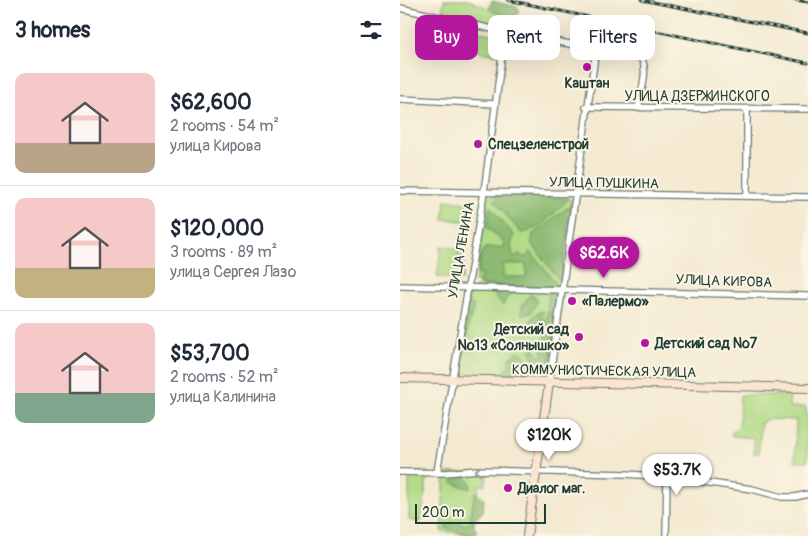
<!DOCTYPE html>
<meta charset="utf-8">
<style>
body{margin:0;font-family:Pangolin,sans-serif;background:#f6f6f7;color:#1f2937;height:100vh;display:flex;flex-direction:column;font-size:19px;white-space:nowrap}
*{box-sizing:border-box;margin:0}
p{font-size:16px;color:#747a83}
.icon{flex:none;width:28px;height:28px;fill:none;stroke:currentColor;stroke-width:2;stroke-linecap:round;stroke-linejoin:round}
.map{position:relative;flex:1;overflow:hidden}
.drawer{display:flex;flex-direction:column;background:#fff;width:400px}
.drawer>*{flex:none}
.top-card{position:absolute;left:15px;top:15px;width:318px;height:45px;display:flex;gap:10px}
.scale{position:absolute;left:15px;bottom:12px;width:131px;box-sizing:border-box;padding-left:5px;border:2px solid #1f3d34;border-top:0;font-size:14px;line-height:18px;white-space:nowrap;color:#1f3d34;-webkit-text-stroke:4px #fcf5e5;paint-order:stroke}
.price{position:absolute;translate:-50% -42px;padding:0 11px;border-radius:18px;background:#fff;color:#222;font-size:16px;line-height:32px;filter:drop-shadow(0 1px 2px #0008)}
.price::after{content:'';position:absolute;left:50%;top:30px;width:15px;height:11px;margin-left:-8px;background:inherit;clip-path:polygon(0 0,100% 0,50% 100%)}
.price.active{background:#b5179e;color:#fff}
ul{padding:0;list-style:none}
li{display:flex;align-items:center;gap:15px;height:125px;padding:0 15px}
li+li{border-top:1px solid #e0e1e3}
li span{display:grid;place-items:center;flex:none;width:140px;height:100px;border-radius:10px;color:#555}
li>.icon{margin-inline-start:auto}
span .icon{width:60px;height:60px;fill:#fffc;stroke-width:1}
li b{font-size:21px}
h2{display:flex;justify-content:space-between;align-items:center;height:60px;padding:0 15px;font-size:21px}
.chip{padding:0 18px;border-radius:10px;background:#fff;box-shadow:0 5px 20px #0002;font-size:18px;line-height:45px}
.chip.active{background:#b5179e;color:#fff}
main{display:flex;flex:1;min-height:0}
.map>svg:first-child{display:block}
.green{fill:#b0da85;stroke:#688c5c}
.forest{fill:#8cba72;stroke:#567c53;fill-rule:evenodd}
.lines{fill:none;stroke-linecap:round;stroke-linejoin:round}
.street-casing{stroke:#6a7a6b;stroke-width:8}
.secondary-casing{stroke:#6a7a6b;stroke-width:10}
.street{stroke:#fff;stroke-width:5.5}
.secondary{stroke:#fce5d0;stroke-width:8}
.rail-casing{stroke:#1f3d34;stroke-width:3}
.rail{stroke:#fcf5e5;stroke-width:1;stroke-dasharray:4;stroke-linecap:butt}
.oneway{stroke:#8f9e9a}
.poi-dot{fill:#b5179e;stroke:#fcf5e5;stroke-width:2}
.labels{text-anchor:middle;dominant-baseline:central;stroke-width:4;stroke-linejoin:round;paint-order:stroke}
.poi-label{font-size:14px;font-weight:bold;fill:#1f3d34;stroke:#fcf5e5;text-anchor:start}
.street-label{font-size:14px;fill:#1f3d34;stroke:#fcf5e5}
</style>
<main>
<section class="drawer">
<h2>3 homes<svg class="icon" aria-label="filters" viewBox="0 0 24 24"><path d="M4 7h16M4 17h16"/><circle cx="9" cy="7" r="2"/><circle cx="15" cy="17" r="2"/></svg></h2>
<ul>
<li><span style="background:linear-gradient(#f6c9c9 70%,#b9a48a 0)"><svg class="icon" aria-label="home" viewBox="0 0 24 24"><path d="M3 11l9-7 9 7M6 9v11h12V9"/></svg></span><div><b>$62,600</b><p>2 rooms · 54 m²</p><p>улица Кирова</p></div></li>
<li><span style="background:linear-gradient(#f6c9c9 70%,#c2b280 0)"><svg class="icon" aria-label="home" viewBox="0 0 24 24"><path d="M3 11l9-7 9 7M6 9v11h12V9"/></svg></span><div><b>$120,000</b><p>3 rooms · 89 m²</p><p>улица Сергея Лазо</p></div></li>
<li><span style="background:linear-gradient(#f6c9c9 70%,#7fa58c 0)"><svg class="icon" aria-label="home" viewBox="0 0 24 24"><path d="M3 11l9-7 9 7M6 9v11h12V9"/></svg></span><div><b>$53,700</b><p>2 rooms · 52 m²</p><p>улица Калинина</p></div></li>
</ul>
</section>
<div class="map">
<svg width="408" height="536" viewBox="0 0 408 536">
<rect width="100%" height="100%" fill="#fcf5e5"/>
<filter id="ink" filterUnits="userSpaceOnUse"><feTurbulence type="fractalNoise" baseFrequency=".02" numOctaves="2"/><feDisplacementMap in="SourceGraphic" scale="10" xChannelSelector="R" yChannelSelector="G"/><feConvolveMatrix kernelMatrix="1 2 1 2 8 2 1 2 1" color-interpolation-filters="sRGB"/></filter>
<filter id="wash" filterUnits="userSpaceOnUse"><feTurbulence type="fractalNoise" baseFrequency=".0096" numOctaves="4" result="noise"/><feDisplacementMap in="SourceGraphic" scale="20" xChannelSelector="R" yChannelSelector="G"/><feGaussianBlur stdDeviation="1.12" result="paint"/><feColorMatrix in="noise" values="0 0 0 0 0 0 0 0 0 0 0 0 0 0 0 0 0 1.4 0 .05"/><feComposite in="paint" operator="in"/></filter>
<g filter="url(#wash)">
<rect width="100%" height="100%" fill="#f4ead1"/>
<g class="green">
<polygon points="44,0 68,0 105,15 104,26 42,13"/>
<polygon points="56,27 101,36 97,55 65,49 67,35 55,33"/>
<polygon points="93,195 171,199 162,281 159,286 80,285 75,282 88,197"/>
<polygon points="45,200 73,204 71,222 43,219"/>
<polygon points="41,246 59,249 58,255 64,256 62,280 37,277"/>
<polygon points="76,287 162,288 149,378 57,373 69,292"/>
<polygon points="340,395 390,395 389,407 406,407 408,461 395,461 396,420 368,419 361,423 359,453 354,454 354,438 332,436 331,434 339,425"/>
<polygon points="88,471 85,485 79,485 73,535 41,531 45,473"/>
<polygon points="9,472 28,472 21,522 9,520"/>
</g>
<g class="forest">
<path d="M92,1L118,7L119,11L116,16C107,17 96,15 89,8Z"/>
<path d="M99,195L168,198C162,207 136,233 121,233L94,200Z"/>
<polygon points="172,204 161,282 131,243 133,234"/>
<path d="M90,207L114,235L111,246L113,255L115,257L118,254L126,258L130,251L156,283L154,287L80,285L79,279L85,275H78V273L81,255L85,248L105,247L103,241L87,228ZM103,264H126V277H103Z"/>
<polygon points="89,287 116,287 115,292 106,298 103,306"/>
<polygon points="149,289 160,290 148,375 139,367 130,351 133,348 140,357 143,357 142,346 146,331"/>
<polygon points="130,295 135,296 137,301 131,313 121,314 122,306"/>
<polygon points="71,304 74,306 69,323 62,370 57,373 68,305"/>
<path d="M142,311L144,312L140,317L145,319L144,323L125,330C131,324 131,314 142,311Z"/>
<polygon points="116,352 121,352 136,369 134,373 106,374 104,372 110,365 108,361"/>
<polygon points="56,475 65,476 71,484 70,489 55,484 51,477"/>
<polygon points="75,492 84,499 83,512 74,520 73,525 77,531 74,535 46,528 45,526 54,522 69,525"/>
</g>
</g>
<g filter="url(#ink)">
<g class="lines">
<defs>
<g id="street">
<path d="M0,8L105,32L240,57C250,68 240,95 238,108"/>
<polyline points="0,99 95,104"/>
<polyline points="186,107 408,109"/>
<polyline points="0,191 408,197"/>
<polyline points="347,196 347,109"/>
<polyline points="0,286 408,296"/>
<polyline points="149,383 196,49"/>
<polyline points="0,472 45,473 77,470 226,474 267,477 352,489 382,497 395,497 408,494"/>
<polyline points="37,472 84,192 105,32"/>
<polyline points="266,536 267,477"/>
</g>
<g id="secondary">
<polyline points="0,378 408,388"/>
<polyline points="127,536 149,383"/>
</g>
</defs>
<use href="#street" class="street-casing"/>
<use href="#secondary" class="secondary-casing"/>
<use href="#street" class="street"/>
<use href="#secondary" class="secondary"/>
<defs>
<g id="rail">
<polyline points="108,0 408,63"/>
<polyline points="242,0 408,33"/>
<polyline points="396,0 408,2"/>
</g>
</defs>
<use href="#rail" class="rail-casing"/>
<use href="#rail" class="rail"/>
</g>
<defs><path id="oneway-chevron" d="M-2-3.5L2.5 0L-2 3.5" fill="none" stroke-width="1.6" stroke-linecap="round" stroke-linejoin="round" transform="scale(1.25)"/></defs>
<use class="oneway" href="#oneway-chevron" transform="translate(78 471) rotate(178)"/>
</g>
<g class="poi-dot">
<circle cx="187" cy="67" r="5"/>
<circle cx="78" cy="144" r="5"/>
<circle cx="172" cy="301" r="5"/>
<circle cx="179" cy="337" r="5"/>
<circle cx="245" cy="343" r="5"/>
<circle cx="108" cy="488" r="5"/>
</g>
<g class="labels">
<g class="poi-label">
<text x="187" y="83" text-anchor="middle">Каштан</text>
<text x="88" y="144">Спецзеленстрой</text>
<text x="182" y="301">«Палермо»</text>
<text x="169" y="329" text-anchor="end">Детский сад<tspan x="169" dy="16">№13 «Солнышко»</tspan></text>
<text x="255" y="343">Детский сад №7</text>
<text x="118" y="488">Диалог маг.</text>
</g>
<g class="street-label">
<text x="297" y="96">УЛИЦА ДЗЕРЖИНСКОГО</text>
<text transform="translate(204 183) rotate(1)">УЛИЦА ПУШКИНА</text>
<text transform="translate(61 250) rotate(-80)">УЛИЦА ЛЕНИНА</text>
<text transform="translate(324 281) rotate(2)">УЛИЦА КИРОВА</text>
<text transform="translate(204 371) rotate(1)">КОММУНИСТИЧЕСКАЯ УЛИЦА</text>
</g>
</g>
</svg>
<div class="scale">200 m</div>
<b class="price active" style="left:204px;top:279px">$62.6K</b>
<b class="price" style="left:149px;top:461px">$120K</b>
<b class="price" style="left:277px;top:496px">$53.7K</b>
<div class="top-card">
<a class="chip active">Buy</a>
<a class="chip">Rent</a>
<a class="chip">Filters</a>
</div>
</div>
</main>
